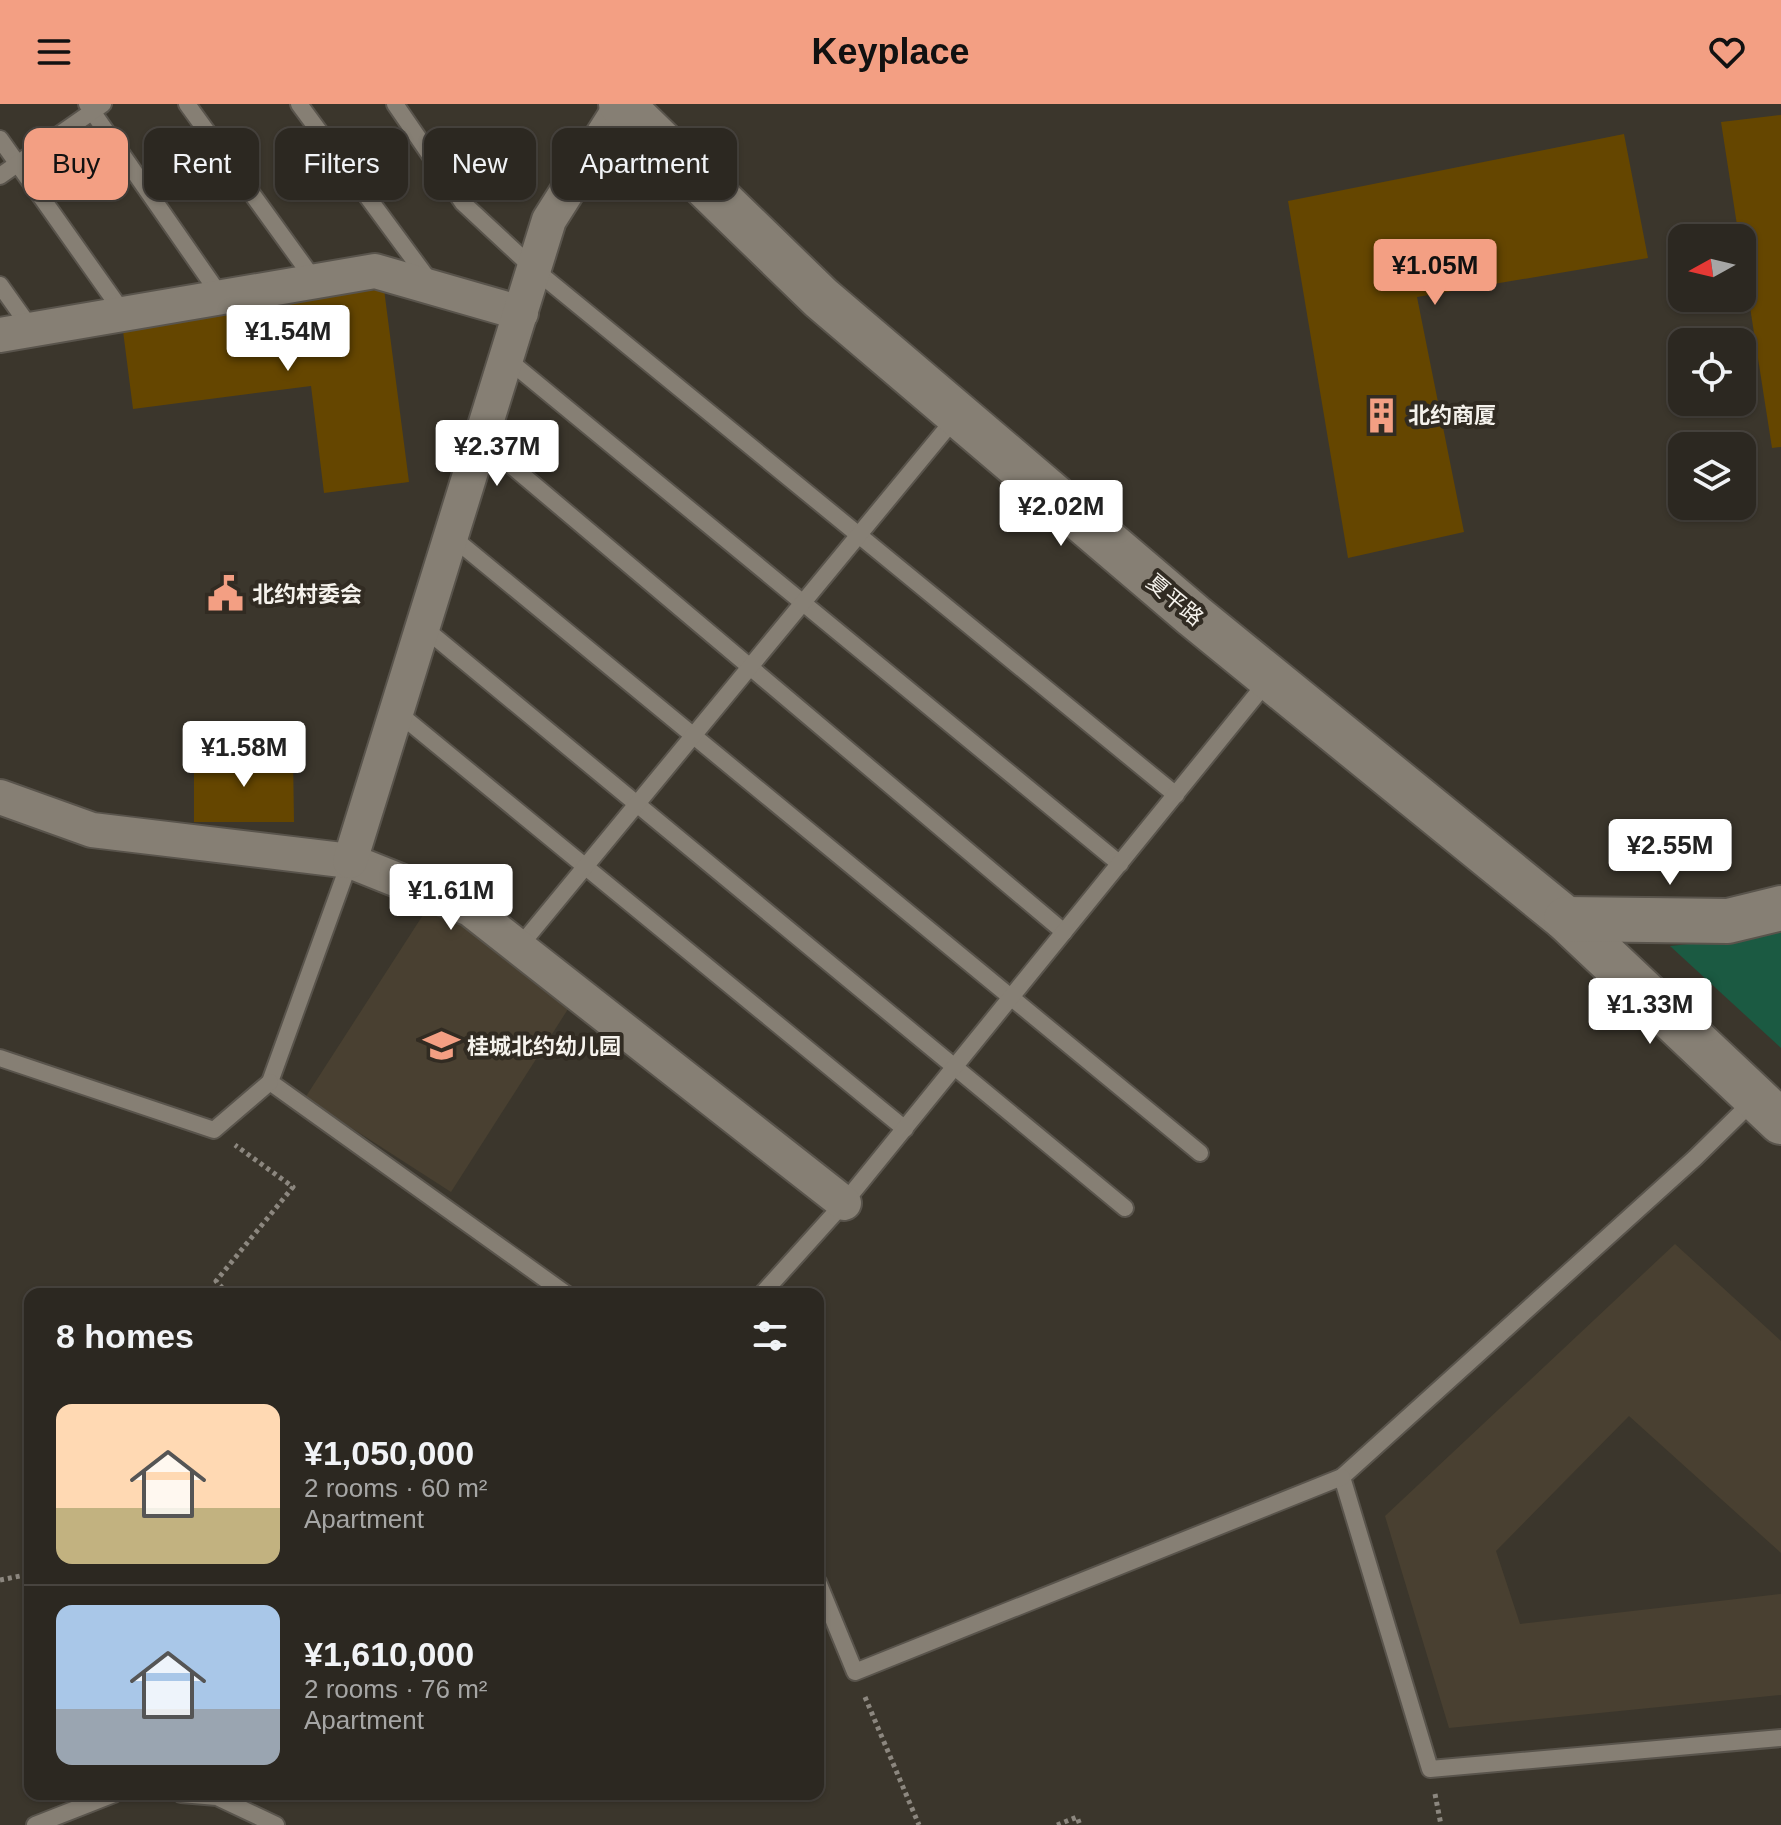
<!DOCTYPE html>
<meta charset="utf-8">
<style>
body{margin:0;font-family:Arial,"Noto Sans SC",sans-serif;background:#38342e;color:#f1f3f6;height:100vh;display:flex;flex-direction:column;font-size:30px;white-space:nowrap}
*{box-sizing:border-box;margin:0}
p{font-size:26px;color:#a6a6a5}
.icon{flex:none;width:44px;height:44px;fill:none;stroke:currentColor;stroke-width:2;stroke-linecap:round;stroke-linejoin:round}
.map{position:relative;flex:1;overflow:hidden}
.drawer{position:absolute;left:24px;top:1184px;width:800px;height:512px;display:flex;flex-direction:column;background:#2c2821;border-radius:16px;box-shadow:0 2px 6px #0004,0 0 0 2px #48443f}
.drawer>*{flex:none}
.hud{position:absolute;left:24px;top:24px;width:800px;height:72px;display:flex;gap:16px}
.needle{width:52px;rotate:262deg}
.buttons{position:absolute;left:1668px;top:120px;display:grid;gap:16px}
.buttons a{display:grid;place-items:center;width:88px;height:88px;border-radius:16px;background:#2c2821;box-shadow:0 2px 6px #0004,0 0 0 2px #48443f;font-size:40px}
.price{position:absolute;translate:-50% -68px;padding:0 18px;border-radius:8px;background:#fff;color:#222;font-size:26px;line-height:52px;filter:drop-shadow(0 2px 4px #0008)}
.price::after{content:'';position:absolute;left:50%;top:48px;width:24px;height:18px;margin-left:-12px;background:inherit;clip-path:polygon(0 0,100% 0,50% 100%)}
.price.active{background:#f39f83;color:#111}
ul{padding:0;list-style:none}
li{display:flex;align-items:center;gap:24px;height:200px;padding:0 32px}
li+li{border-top:2px solid #48443f}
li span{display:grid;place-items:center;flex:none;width:224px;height:160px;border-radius:16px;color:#555}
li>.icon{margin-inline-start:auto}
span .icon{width:96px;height:96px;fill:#fffc;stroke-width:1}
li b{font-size:34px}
h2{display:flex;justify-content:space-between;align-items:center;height:96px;padding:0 32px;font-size:34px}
.tag{padding:0 28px;border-radius:16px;background:#2c2821;box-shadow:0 2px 6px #0004,0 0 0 2px #48443f;font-size:28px;line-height:72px}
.tag.active{background:#f39f83;color:#111}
header{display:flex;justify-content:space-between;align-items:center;height:104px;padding:0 32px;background:#f39f83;color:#111;font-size:36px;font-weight:800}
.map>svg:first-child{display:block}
.built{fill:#494031}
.green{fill:#1b5a42}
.building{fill:#654600}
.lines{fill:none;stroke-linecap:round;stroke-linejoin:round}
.lane-casing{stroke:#59544c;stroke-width:20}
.street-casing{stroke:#59544c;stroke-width:38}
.secondary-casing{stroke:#59544c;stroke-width:48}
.path{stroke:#8c877f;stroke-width:5;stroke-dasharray:4 4;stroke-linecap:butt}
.lane{stroke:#867f74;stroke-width:16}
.street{stroke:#867f74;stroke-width:34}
.secondary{stroke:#867f74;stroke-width:44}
.labels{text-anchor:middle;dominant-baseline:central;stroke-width:8;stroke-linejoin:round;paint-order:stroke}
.poi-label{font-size:22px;font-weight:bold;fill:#f5f2ec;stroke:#312b22;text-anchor:start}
.street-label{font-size:22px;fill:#f5f2ec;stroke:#312b22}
</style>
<header><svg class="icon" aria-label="menu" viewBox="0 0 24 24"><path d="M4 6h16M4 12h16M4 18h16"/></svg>Keyplace<svg class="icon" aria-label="heart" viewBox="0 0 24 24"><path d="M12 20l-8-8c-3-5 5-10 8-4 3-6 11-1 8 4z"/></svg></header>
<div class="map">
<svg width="1781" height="1721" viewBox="0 0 1781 1721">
<rect width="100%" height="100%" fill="#3b362c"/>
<g class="built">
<polygon points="432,797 577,891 451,1088 305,994"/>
<polygon points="1675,1140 1781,1237 1781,1449 1629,1312 1496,1447 1520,1520 1781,1490 1781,1591 1449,1624 1385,1412"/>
</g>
<polygon class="green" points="1781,828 1781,944 1670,842 1754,833"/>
<g class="building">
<polygon points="1781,11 1781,343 1772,344 1742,152 1742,134 1739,134 1721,18"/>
<polygon points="1624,30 1648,154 1417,193 1464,428 1348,454 1288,97"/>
<polygon points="384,185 409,378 324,389 311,282 133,305 122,219"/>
<polygon points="194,652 293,652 294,718 194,718"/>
</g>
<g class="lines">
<defs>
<g id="lane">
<polyline points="87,0 222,194"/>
<polyline points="187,0 315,177"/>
<polyline points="299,0 431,179"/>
<polyline points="395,0 463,99 534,165 1176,691"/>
<polyline points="0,35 124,210"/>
<polyline points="0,72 103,0"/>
<polyline points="0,181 32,226"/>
<polyline points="507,255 1120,760"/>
<polyline points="481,336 1064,828"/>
<polyline points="451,432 1200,1049"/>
<polyline points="423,523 1125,1104"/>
<polyline points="397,608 905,1025"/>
<polyline points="350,757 270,978 566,1190"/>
<polyline points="519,843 956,313"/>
<polyline points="0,954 214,1026 270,978"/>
<polyline points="1754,996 1695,1054 1342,1373 1430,1665 1781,1634"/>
<polyline points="762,1190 844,1099 1270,574"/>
<polyline points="818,1478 855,1568 1342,1373"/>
<polyline points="181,1690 217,1693 276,1721"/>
<polyline points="35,1721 114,1690"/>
</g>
<g id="street">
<polyline points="0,231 375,167 521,209"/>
<polyline points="0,693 92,726 350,757 470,805 844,1099"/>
<polyline points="350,757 549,116 622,1"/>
</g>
<g id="secondary">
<polyline points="621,0 821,194 1194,512 1566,815 1781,1018"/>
<polyline points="1566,815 1728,817 1781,804"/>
</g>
</defs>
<use href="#lane" class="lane-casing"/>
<use href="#street" class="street-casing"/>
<use href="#secondary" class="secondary-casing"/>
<g class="path">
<polyline points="228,1190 216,1177 293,1083 235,1041"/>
<polyline points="0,1476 30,1470"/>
<polyline points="865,1593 919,1721"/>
<polyline points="1435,1690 1441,1721"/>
<polyline points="1057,1721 1077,1713 1080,1721"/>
</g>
<use href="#lane" class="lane"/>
<use href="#street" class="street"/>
<use href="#secondary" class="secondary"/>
</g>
<defs>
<symbol id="building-bare" viewBox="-9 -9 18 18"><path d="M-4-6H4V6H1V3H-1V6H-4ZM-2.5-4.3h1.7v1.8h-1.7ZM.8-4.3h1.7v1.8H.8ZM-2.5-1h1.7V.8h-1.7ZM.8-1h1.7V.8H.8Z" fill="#f39f83" stroke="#312b22" stroke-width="2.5" paint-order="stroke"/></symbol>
<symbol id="civic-bare" viewBox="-9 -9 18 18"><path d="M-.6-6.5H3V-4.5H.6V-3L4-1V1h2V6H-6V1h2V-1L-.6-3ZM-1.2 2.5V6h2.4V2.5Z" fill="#f39f83" stroke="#312b22" stroke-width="2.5" paint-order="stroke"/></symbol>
<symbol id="school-bare" viewBox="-9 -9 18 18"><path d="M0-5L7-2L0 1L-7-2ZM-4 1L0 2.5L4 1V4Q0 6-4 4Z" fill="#f39f83" stroke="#312b22" stroke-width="2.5" paint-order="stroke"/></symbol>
</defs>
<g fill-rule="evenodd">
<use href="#building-bare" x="1356" y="286" width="51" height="51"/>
<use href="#civic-bare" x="200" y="464" width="51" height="51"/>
<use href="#school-bare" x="416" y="916" width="51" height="51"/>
</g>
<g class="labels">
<g class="poi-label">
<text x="1408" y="311">北约商厦</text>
<text x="252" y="490">北约村委会</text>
<text x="467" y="942">桂城北约幼儿园</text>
</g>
<g class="street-label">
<text transform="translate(1175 496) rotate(40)">夏平路</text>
</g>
</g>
</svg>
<div class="buttons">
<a><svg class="needle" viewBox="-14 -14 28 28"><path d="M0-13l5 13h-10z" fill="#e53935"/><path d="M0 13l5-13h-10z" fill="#a6a6a5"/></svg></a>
<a><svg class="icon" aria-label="locate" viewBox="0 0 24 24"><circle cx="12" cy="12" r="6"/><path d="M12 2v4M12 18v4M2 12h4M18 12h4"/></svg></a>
<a><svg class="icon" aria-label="layers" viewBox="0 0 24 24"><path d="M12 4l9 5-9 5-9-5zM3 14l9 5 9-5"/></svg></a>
</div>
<b class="price active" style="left:1435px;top:203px">¥1.05M</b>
<b class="price" style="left:288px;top:269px">¥1.54M</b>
<b class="price" style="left:497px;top:384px">¥2.37M</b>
<b class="price" style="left:1061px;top:444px">¥2.02M</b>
<b class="price" style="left:244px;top:685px">¥1.58M</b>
<b class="price" style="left:1670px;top:783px">¥2.55M</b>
<b class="price" style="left:451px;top:828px">¥1.61M</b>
<b class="price" style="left:1650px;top:942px">¥1.33M</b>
<div class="hud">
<a class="tag active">Buy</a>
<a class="tag">Rent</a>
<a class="tag">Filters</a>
<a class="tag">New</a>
<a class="tag">Apartment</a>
</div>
<section class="drawer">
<h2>8 homes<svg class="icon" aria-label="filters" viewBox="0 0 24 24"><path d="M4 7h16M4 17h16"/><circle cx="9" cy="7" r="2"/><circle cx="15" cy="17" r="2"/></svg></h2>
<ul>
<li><span style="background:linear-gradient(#ffd9b3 65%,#c2b280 0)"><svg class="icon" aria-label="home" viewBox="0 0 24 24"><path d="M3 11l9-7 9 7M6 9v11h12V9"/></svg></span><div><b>¥1,050,000</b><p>2 rooms · 60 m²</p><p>Apartment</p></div></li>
<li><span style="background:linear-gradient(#a9c7e8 65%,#9aa5b1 0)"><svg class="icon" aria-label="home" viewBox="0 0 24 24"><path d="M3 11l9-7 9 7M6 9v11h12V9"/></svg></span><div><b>¥1,610,000</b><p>2 rooms · 76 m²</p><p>Apartment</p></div></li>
</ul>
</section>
</div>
